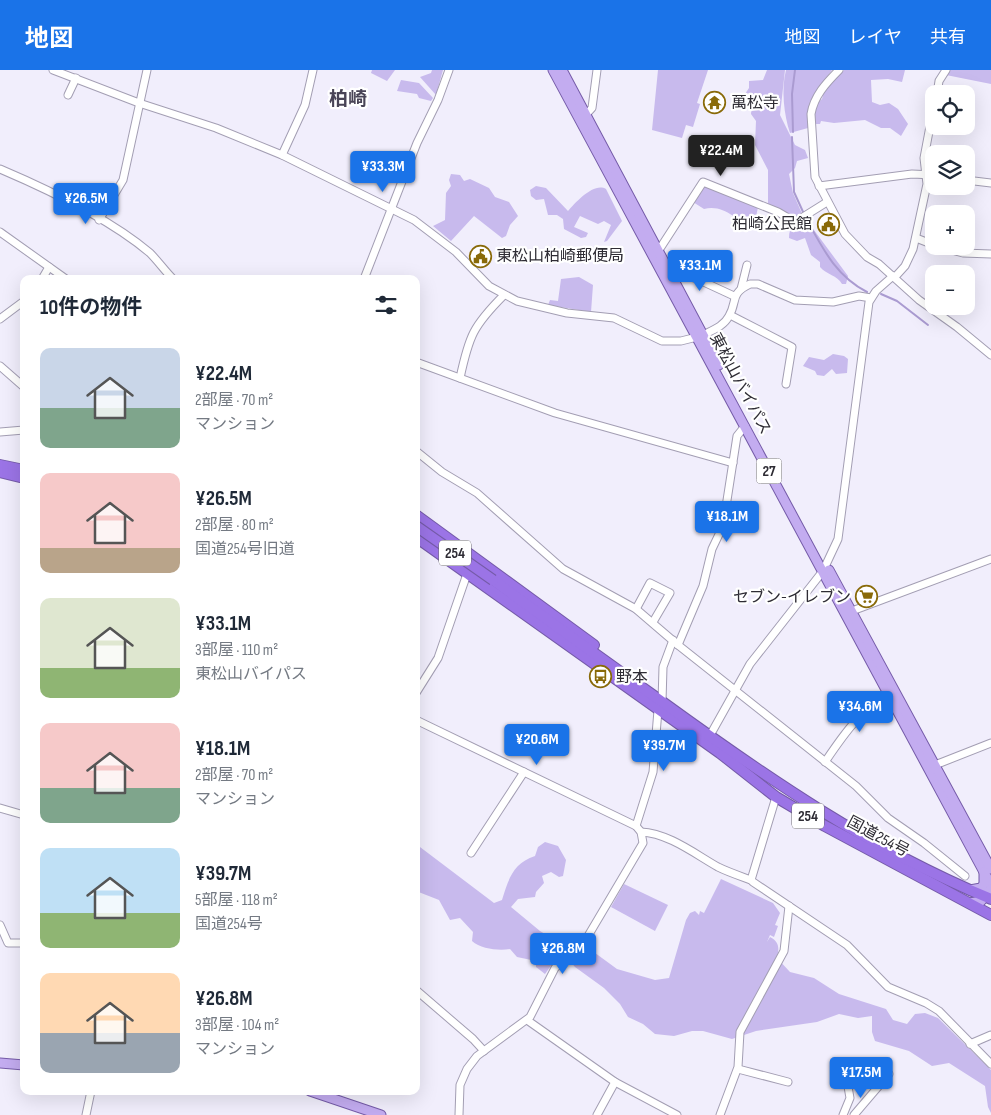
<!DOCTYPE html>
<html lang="ja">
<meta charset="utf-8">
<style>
body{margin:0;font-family:"Sofia Sans Condensed","Noto Sans JP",sans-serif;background:#f6f6f7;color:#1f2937;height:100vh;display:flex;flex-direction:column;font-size:19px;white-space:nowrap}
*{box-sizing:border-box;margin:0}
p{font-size:16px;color:#747a83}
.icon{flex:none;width:28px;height:28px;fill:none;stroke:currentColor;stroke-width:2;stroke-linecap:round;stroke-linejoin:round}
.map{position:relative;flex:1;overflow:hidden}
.drawer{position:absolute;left:20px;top:205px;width:400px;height:820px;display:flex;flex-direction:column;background:#fff;border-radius:10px;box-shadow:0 5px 20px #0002}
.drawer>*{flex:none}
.tools{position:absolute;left:925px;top:15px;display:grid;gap:10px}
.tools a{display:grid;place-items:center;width:50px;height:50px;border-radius:10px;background:#fff;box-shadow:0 5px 20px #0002;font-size:25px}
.price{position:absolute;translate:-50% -42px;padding:0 11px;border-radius:5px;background:#1a73e8;color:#fff;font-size:16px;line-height:32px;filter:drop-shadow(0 1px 2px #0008)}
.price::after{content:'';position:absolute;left:50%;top:30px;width:15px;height:11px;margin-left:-8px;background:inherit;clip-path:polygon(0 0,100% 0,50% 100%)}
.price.active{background:#222;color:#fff}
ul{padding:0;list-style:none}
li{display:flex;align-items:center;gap:15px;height:125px;padding:0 20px}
li span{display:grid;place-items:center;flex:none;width:140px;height:100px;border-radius:10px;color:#555}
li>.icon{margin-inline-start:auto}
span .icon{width:60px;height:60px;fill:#fffc;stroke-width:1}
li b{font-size:21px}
h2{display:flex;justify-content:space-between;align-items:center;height:60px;padding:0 20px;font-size:21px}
header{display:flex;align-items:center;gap:30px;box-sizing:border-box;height:70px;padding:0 25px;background:#1a73e8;color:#fff}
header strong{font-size:24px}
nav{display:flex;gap:28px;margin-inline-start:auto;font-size:18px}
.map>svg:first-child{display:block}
.green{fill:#c8baed}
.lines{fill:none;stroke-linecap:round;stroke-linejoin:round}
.stream{stroke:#aa9bd1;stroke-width:2}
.minor-casing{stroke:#a39eb3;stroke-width:9}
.major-casing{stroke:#755ba8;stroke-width:11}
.highway-casing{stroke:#755ba8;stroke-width:12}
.minor{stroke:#fff;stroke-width:7}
.major{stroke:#c3acf0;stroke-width:9}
.highway{stroke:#9b74e6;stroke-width:10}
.highway-bridge-casing{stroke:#755ba8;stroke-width:12;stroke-linecap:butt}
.highway-bridge{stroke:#9b74e6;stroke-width:10}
.labels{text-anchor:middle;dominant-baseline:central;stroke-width:4.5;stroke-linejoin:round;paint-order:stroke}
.shield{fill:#fff;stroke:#6d6b71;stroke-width:1}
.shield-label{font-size:15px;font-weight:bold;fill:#2e2c34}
.poi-label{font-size:16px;fill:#2e2c34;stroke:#fff;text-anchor:start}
.street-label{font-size:16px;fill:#2e2c34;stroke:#fff}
.quarter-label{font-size:19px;font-weight:bold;fill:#494456;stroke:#fff}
</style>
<header>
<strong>地図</strong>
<nav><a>地図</a><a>レイヤ</a><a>共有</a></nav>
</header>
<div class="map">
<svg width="991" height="1045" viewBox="0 0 991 1045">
<rect width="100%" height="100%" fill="#f1eefc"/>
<g class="green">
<polygon points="372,0 395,0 387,11 371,3"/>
<polygon points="432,0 443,0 436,25 420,7 431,3"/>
<polygon points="658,0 708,0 697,33 700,34 693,57 686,55 682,68 652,60"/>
<polygon points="767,0 785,0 780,45 795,75 805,80 808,88 797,91 795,98 789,104 793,123 803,146 796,150 768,134 768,100 755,75 756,51 751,44 752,31 745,24 749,18 749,11 763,10"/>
<path d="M786,0H832C816,22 808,29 808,58L790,63C784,45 781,19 786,0Z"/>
<polygon points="844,0 905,0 902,12 888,9 871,10 872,32 880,35 889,33 898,39 908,54 901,66 890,58 881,58 865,50 834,53 821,51 820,54 816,54 814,50 815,35 822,29 825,18"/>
<polygon points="941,0 991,0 991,14 941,4"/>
<polygon points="401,10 419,13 433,28 431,31 419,28 417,24 397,21"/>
<polygon points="451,104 460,105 464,111 470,109 489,118 495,127 509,132 518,146 510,155 506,166 502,168 474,146 451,171 433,156 445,150 446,123 451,116 449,110"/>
<path d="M704,115L758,137L754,157C735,151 725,134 704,139L693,132Z"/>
<path d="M536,116L546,118L568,141C576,132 594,112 606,119L622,151L607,171L604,172L611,155L604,151L598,154L580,146L574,157L588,163L586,167L581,168L564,159L563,149L557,145H548L544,129L536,130L531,126L530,120Z"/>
<path d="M805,148L848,206L846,214H842C837,205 827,205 820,197V192L811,185L805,168L797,171L789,168C789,156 795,153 805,148Z"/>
<polygon points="579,207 593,215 591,242 548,235 550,230 558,231 561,209"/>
<polygon points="833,284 844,286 848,289 847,303 836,304 832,299 824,306 817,305 815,301 803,296 809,287 824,290"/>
<path d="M545,772L558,776L566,790L563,806L559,807L551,802L542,806L544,813L536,822L535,827L518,829L511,837L540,861L550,867H567L576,869L617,899L655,910L669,908L686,850L690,843L695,841L699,845L700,841L704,843L721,809L773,833L780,843L775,855L778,856L774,867L770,865L767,872L770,867C780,872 779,879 777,888L790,902L814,908L839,924L886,939L893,950L907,954L915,944L925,943L938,948L991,1000V1043L988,1037L985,1016L949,993L932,996L909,981L875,971L872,962V946L858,948L839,944L817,952L756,961L732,969L703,961H692L674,966L655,964L643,954L628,947L620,934L604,918L575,897L564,884L558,886L545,904L536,897V891L517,887L510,879C499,881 481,879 472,871L473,862L460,848L450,850L439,830L416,821V774L494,833L502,830C508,810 513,793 535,786L538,777Z"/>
<polygon points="624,814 668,835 655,861 611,837"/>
</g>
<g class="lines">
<g class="stream">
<polyline points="793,62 792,24 795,0"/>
<polyline points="792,67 794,122 804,144"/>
<path d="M807,150C823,179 836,206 867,222"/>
<polyline points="881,224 897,231 928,255"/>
</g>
<defs>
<g id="minor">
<polyline points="53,0 139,33 216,58 282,85 414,150 456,182 489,216 517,231 567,243 614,248 662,271 681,271 697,267"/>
<path d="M839,0C826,13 814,26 811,44L815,107L845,164L867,187L879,194L919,230L957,257L991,285"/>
<polyline points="937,24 939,11 946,0"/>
<polyline points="68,25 76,8"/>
<polyline points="583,48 592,38 597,0"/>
<polyline points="282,85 305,35 313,0"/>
<path d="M0,99C47,119 111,150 150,183C158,191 165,201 173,209"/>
<polyline points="966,110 991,113"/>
<polyline points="819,116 912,104 934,105"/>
<polyline points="99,150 123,110 147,0"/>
<polyline points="0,162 66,209"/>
<polyline points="916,168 934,175"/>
<polyline points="937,176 963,183 991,184"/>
<polyline points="659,180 703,112 778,142 795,152 827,132"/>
<polyline points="670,202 695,208 734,226"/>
<polyline points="895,207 905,196 913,179 927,114 924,88 934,35"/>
<polyline points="42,209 49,197"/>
<polyline points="364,209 417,73 438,30 449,0"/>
<polyline points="741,219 747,195"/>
<polyline points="730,245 792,277 786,314"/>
<polyline points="0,249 24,231"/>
<path d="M703,265C713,260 724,256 729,246C738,231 729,224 750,214H758L795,230L833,232L859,226L871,228"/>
<polyline points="416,292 555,343 733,393"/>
<polyline points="0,296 24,317"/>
<path d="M460,308C469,266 473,256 504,225"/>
<polyline points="0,362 24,360"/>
<polyline points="416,381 442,402 477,423 563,499 636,539 678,575 856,716 888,748 924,773 965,806"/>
<polyline points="636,539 650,513 670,523 653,552"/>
<polyline points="852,541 991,489"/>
<polyline points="678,575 703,516 712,479 723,456 737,366 745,356"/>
<polyline points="416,623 438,588 467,504"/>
<polyline points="662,632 663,597 673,570"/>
<polyline points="416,650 636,756 641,762 643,773 588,866 555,898 530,947 477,986 467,999 460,1015 459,1045"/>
<polyline points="708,669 750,594 823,501 838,469 869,232 876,221 893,206"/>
<path d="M825,692C842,667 861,638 890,625"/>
<polyline points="935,695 991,673"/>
<polyline points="776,727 751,810 753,812 847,875 888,917 926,933 939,941 991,994"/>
<polyline points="0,738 24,745"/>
<polyline points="636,756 653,702 658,640"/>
<path d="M641,762C668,763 695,784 718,797C728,802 740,806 751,810"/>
<polyline points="471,783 524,702"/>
<polyline points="0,855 8,873 24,873"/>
<polyline points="416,920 473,969 484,981"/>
<polyline points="527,950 615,1012 677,1045"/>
<polyline points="970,974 991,965"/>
<polyline points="738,999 788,1012"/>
<polyline points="86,1045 91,1021"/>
<polyline points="597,1045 615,1012"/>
<polyline points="720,1045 738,997 740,962 784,881 789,836"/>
<polyline points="843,1045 850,1028 847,1011"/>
<polyline points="854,1045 889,1004"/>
</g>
<g id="major">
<polyline points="553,0 991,815"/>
<polyline points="562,0 719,295"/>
<polyline points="829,500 991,799"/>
<polyline points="970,820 981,818 984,814 984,802"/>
<polyline points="970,833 981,831 991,819"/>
<polyline points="0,993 24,995"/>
<polyline points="310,1021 381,1045"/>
</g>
<g id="highway">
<polyline points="0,395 24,400"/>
<polyline points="0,402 24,408"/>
<polyline points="416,445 594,575"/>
<polyline points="416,467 720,683 776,727 825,756 991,845"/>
<path d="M493,510C549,551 605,591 661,631C767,708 870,779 991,829"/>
</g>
</defs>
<use href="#minor" class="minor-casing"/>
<use href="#major" class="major-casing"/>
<use href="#highway" class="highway-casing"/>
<use href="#minor" class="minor"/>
<use href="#major" class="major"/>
<use href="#highway" class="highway"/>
<defs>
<polyline id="highway-bridge" points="416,456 493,510"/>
</defs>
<use href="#highway-bridge" class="highway-bridge-casing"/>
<use href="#highway-bridge" class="highway-bridge"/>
</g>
<defs>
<symbol id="temple-ring" viewBox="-11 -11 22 22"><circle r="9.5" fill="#fff" stroke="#896a09" stroke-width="1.5"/><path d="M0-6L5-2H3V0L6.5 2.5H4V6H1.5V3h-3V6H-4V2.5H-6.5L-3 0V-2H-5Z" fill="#896a09"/></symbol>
<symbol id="civic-ring" viewBox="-11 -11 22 22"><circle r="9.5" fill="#fff" stroke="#896a09" stroke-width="1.5"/><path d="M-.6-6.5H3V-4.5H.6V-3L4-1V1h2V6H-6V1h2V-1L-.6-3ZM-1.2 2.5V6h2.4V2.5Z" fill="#896a09"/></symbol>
<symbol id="supermarket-ring" viewBox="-11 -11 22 22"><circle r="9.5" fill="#fff" stroke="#896a09" stroke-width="1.5"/><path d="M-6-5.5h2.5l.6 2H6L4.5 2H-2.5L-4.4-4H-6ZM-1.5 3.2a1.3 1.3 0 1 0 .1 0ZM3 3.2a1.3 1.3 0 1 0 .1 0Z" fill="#896a09"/></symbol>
<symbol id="bus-ring" viewBox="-11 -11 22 22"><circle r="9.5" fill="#fff" stroke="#896a09" stroke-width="1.5"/><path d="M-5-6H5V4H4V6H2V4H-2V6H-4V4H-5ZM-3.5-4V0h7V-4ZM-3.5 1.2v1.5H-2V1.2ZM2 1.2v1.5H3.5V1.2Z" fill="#896a09"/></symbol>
</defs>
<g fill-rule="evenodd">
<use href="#temple-ring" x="702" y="20" width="25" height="25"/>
<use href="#civic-ring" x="816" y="142" width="25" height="25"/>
<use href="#civic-ring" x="468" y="174" width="25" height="25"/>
<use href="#supermarket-ring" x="854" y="514" width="25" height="25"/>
<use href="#bus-ring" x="588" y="594" width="25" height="25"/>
</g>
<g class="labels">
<g class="shield">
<rect x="756.5" y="388.5" width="25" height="25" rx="4"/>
<rect x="439" y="470.5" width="32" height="25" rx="4"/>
<rect x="792" y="733.5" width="32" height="25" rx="4"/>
</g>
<g class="shield-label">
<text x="769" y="401">27</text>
<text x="455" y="483">254</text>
<text x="808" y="746">254</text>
</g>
<g class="poi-label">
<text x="731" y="33">萬松寺</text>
<text x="812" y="154" text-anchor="end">柏崎公民館</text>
<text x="496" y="186">東松山柏崎郵便局</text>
<text x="851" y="527" text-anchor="end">セブン-イレブン</text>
<text x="616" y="607">野本</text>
</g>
<g class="street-label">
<text transform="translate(740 314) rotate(62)">東松山バイパス</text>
<text transform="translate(878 767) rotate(28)">国道254号</text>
</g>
<g class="quarter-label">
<text x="348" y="29">柏崎</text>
</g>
</g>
</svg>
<div class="tools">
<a><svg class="icon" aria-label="locate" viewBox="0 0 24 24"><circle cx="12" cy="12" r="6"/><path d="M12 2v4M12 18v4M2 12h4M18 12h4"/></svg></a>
<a><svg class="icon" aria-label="layers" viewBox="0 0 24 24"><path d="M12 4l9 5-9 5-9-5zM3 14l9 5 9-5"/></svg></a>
<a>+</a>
<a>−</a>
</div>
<b class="price active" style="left:721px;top:107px">¥22.4M</b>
<b class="price" style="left:383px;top:123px">¥33.3M</b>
<b class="price" style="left:86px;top:155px">¥26.5M</b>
<b class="price" style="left:700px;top:222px">¥33.1M</b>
<b class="price" style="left:727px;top:473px">¥18.1M</b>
<b class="price" style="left:860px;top:663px">¥34.6M</b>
<b class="price" style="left:537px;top:696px">¥20.6M</b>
<b class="price" style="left:664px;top:702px">¥39.7M</b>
<b class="price" style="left:563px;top:905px">¥26.8M</b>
<b class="price" style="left:861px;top:1029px">¥17.5M</b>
<section class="drawer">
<h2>10件の物件<svg class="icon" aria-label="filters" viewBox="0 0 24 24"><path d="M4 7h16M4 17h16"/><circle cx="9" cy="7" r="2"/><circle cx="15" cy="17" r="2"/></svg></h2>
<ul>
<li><span style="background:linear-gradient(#c9d6e8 60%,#7fa58c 0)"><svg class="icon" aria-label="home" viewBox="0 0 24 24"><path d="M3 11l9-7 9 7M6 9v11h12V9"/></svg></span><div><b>¥22.4M</b><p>2部屋 · 70 m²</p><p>マンション</p></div></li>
<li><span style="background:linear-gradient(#f6c9c9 75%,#b9a48a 0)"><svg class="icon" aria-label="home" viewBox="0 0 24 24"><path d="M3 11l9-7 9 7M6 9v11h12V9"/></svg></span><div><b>¥26.5M</b><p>2部屋 · 80 m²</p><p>国道254号旧道</p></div></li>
<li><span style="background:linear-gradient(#dfe7d0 70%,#8fb573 0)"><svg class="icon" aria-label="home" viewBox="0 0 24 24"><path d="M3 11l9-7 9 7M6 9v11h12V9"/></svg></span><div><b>¥33.1M</b><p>3部屋 · 110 m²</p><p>東松山バイパス</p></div></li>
<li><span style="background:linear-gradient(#f6c9c9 65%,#7fa58c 0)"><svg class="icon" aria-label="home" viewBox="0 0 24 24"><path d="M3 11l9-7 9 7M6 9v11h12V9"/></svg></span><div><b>¥18.1M</b><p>2部屋 · 70 m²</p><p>マンション</p></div></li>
<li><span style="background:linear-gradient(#bfe0f5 65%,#8fb573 0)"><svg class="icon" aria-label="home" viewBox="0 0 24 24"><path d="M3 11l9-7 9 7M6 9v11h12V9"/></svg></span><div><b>¥39.7M</b><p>5部屋 · 118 m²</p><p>国道254号</p></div></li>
<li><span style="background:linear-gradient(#ffd9b3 60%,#9aa5b1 0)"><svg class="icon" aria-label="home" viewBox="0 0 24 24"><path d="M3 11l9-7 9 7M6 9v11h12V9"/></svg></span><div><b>¥26.8M</b><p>3部屋 · 104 m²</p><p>マンション</p></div></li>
</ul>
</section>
</div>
